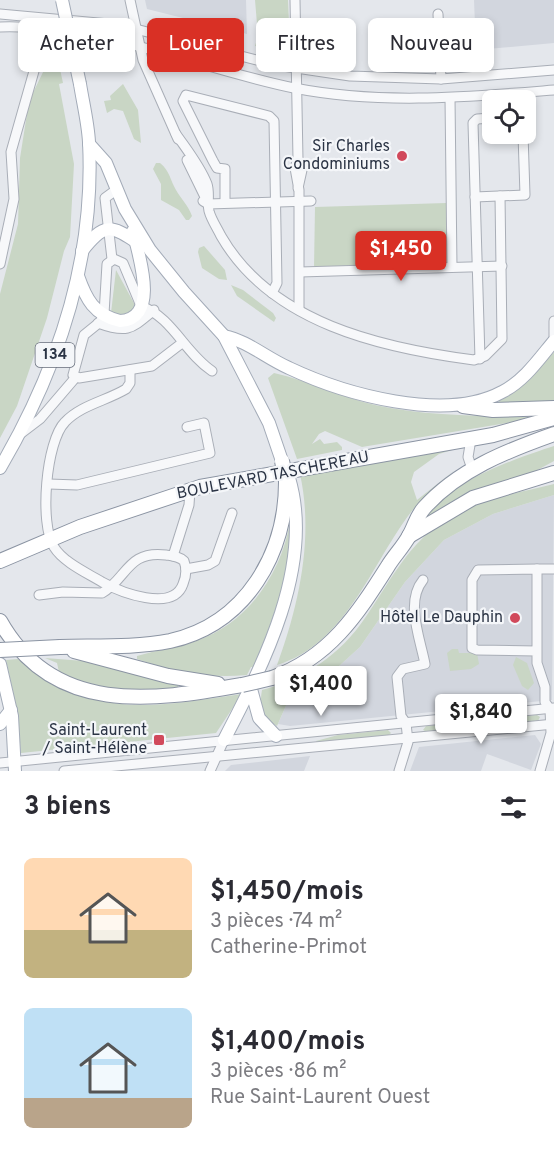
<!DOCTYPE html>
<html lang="fr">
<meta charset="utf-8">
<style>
body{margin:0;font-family:Overpass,sans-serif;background:#f7f7f7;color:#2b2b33;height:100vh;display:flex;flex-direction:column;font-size:22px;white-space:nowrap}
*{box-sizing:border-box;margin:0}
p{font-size:20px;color:#7c7c81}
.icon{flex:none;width:33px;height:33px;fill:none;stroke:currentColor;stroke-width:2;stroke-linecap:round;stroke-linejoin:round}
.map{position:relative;height:771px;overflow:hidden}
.panel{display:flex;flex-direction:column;background:#fff;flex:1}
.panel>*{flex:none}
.top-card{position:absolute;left:18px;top:18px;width:519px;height:54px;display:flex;gap:12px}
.tools{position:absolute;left:482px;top:90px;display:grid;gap:12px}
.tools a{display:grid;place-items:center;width:54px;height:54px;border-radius:9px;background:#fff;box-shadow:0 3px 9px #0003;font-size:30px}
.price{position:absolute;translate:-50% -51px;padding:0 14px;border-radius:6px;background:#fff;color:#222;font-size:20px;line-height:39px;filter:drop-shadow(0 2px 3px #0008)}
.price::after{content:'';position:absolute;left:50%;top:36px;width:18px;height:14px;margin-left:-9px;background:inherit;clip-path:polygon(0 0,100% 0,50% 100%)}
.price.on{background:#d93025;color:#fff}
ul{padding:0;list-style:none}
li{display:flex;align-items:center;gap:18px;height:150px;padding:0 24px}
li span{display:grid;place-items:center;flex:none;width:168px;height:120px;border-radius:9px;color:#555}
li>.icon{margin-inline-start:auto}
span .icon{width:72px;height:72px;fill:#fffc;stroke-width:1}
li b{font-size:26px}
h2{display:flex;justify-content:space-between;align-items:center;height:72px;padding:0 24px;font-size:26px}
.pill{padding:0 21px;border-radius:9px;background:#fff;box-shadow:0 3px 9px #0003;font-size:21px;line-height:54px}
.pill.on{background:#d93025;color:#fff}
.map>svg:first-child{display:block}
.built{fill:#d2d6de}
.green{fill:#c9d6c5}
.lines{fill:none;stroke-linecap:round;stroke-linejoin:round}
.minor-casing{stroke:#a9aeb7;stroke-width:11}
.major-casing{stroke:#a3abb8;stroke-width:14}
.highway-casing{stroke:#8b94a3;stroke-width:16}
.minor{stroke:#f7f8fa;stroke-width:9}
.major{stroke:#fff;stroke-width:12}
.highway{stroke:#fff;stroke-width:14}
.major-bridge-casing{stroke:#a3abb8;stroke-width:14;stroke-linecap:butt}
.highway-bridge-casing{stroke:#8b94a3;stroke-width:16;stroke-linecap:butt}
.major-bridge{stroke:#fff;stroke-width:12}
.highway-bridge{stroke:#fff;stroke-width:14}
.poi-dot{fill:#d1495b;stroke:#f4f6f9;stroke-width:2}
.labels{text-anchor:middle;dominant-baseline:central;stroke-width:4.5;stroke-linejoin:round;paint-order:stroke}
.shield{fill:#f4f6f9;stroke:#676e7b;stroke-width:1.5}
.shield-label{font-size:15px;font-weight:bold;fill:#2b3445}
.poi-label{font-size:16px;fill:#2b3445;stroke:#f4f6f9;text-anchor:end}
.street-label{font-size:16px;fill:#2b3445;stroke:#f4f6f9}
</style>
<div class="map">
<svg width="554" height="771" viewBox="0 0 554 771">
<rect width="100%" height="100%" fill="#e4e7ec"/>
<g class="built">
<polygon points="145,0 246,0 247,34 147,9"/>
<polygon points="474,0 554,0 554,43 476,50"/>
<polygon points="554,495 552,700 290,726 278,724 292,692 317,686 360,647 405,582 444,540 493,514"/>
<polygon points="535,735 541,744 531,770 487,754 481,771 410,771 419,747"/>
<polygon points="310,756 304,771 225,771 231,765"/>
</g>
<g class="green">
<polygon points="255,0 288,0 290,45 275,41 272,50 255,46 258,36"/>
<polygon points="58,60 63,83 59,84 74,164 70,237 64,251 47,318 17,406 0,438 0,294 18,224 20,158 29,101 45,68"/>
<polygon points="123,84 138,110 141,143 134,139 123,111 114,109 107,113 104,101 111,100 110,96"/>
<path d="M156,163H160C170,171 170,180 176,190C181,199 188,205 192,216L189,220H186L179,210L161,200V184L153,169Z"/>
<polygon points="446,203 449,264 314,268 315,207"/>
<polygon points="204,246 225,270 227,280 219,279 202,268 198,252 199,248"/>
<polygon points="116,270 135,305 133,311 124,317 111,313"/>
<polygon points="231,285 243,290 273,313 276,318 274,322 237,296"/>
<polygon points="554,352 554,401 499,403 499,400 533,375"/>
<path d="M274,373C309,381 341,397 375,405C426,416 479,416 531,417V419L362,447L325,431L319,434L312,444L320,439L324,444L337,442L342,447V450L297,459L268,378Z"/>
<path d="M465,446L439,454L414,472L411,482L417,500L455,470C438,484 421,498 408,516C370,568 344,645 277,665C299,605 314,537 300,474Z"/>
<path d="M554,446V461L532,473L462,497L424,520C438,485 520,457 554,446Z"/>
<path d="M554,484V495L493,514L444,540L405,582L360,647L317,686L292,692L277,726C262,718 259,705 262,690C304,679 341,654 365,618C387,586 406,548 438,525C472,500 514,494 554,484Z"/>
<path d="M290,522C292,573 272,620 255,667H251L247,675C208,679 174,672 137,659V656C157,650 177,648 196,641C248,623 281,574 290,522Z"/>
<polygon points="452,649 458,649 459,653 477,653 479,664 471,669 450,671 447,653"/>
<polygon points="516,657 527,663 534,683 528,690 522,686 513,665"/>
<path d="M45,658L84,661L178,685V689C136,691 97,692 59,672L57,663Z"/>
<path d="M18,659C94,720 152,707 242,694L216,733L21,753L17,710L6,660Z"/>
<polygon points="537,715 540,717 538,721 427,732 423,730 426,726"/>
<polygon points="388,730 391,733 388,736 317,743 316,741 338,735"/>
</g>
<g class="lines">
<defs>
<g id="minor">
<polyline points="130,0 143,60 178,139"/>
<polyline points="295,0 298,159 295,168 299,190 299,310"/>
<polyline points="0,14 120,25 276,65 350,76 441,79 554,70"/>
<polyline points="438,14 441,79"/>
<path d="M0,27C102,24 196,68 294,88C381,105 467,97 554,90"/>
<polyline points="37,53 72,52"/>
<polyline points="450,98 452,267"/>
<path d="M176,134C187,150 200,166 207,184C210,193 207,202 209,211C211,219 217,228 221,236C271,323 381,348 474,360L485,356L502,339L500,196"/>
<polyline points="298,159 302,170 298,188"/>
<polyline points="187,160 207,201"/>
<polyline points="475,197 525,195 523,134"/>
<polyline points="203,201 208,204 311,201"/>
<polyline points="225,202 225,169 217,168 213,161 183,101 186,95 269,116 274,121 277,283 272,293"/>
<polyline points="112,259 105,198 116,190"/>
<polyline points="0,264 14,199 11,152 36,64 38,29"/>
<polyline points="300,272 502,266"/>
<polyline points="554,321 554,336"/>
<path d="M98,323C128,334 131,329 154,310"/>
<path d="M182,343L152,366L79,378L73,375L84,335L100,322L104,314L107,264L114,259L123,263L141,306C172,317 185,353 212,371"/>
<polyline points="480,359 473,123 477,119 492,118"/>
<polyline points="19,435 40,419 76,377"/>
<polyline points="471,439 468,457 472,469"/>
<polyline points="49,484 77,485 210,453 204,423 187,427"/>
<polyline points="173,556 189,505 190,490"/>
<polyline points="186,569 208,565 215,561 232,513"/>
<polyline points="537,569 553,569"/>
<path d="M39,595L63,592L102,593C127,579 127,550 166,555C173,556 178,556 184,561C187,569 186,577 183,584C173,613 120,592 102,582C87,573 63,562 54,547C39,524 46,441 65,422C81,405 106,401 126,389L130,383V370"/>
<polyline points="536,651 477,650 472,648 472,580 478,570 537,569 537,663 545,687 545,702 550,709 551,733 540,771"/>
<polyline points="0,763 554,708"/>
<polyline points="64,771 554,724"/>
<polyline points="210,771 224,740"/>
<path d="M399,771L408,742L406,723L401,716L397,677L403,669L425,664C420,638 405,602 423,580"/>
</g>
<g id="major">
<polyline points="89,144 106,163 125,209 150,250 184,292 224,336 269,423 282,461"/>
<path d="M82,251C104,223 110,224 138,243"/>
<path d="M78,276C86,299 94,315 120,321C161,319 138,253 133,231"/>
<path d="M224,336C248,341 266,358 289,368C344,394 445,423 502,392C524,381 539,359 554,341"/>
<path d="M0,468C58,369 95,258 89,142C88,123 83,103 80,84"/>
<polyline points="0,664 12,716 15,771"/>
<polyline points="251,689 259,718 276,736"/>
<polyline points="0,724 11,710"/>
<path d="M224,740C263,665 315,565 289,478"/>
</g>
<g id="highway">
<polyline points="463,406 493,410 554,408"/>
<polyline points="409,536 473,498 554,473"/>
<polyline points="0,561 80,527 200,487 493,435 554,418"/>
<path d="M0,621C53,716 152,701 242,685"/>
<path d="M60,647C96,646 135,648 170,641C246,624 287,553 286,479"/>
<polyline points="74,651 168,676 218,684"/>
<path d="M272,678C329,658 357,615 388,566C394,556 403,547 409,536C415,526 416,517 424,508C458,470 506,451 554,434"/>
</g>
</defs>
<use href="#minor" class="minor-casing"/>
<use href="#major" class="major-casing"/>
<use href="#highway" class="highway-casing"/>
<use href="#minor" class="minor"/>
<use href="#major" class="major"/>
<use href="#highway" class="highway"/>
<defs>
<polyline id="major-bridge" points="62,0 80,84"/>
<g id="highway-bridge">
<polyline points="282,461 286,479"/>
<polyline points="0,650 60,647"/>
<polyline points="242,685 272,678"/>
</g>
</defs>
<use href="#major-bridge" class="major-bridge-casing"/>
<use href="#highway-bridge" class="highway-bridge-casing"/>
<use href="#major-bridge" class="major-bridge"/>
<use href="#highway-bridge" class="highway-bridge"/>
</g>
<g class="poi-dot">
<circle cx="402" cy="156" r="6"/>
<circle cx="515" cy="618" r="6"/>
<rect x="153" y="734" width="12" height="12" rx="3"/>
</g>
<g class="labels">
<rect class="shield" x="35.5" y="343" width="39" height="24" rx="4.5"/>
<g class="shield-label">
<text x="55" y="355">134</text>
</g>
<g class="poi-label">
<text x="390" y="147">Sir Charles<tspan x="390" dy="18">Condominiums</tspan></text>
<text x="503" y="618">Hôtel Le Dauphin</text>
<text x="147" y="731">Saint-Laurent<tspan x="147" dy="18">/ Saint-Hélène</tspan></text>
</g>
<g class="street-label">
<text transform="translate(273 476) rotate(-11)">BOULEVARD TASCHEREAU</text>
</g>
</g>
</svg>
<div class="tools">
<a><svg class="icon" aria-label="locate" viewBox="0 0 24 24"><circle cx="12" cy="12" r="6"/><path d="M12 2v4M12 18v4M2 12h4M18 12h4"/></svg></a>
</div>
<b class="price on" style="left:401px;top:282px">$1,450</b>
<b class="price" style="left:321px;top:717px">$1,400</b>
<b class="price" style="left:481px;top:745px">$1,840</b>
<div class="top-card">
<a class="pill">Acheter</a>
<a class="pill on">Louer</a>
<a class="pill">Filtres</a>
<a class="pill">Nouveau</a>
</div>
</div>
<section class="panel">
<h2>3 biens<svg class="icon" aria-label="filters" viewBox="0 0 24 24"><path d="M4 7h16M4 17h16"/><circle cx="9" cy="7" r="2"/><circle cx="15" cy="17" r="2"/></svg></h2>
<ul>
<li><span style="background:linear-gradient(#ffd9b3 60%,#c2b280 0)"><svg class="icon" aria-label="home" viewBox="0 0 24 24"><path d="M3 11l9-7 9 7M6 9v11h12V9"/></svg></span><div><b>$1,450/mois</b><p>3 pièces · 74 m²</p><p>Catherine-Primot</p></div></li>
<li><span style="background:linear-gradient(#bfe0f5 75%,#b9a48a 0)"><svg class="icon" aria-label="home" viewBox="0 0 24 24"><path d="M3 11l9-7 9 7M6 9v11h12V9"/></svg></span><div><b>$1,400/mois</b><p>3 pièces · 86 m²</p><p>Rue Saint-Laurent Ouest</p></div></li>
</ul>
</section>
